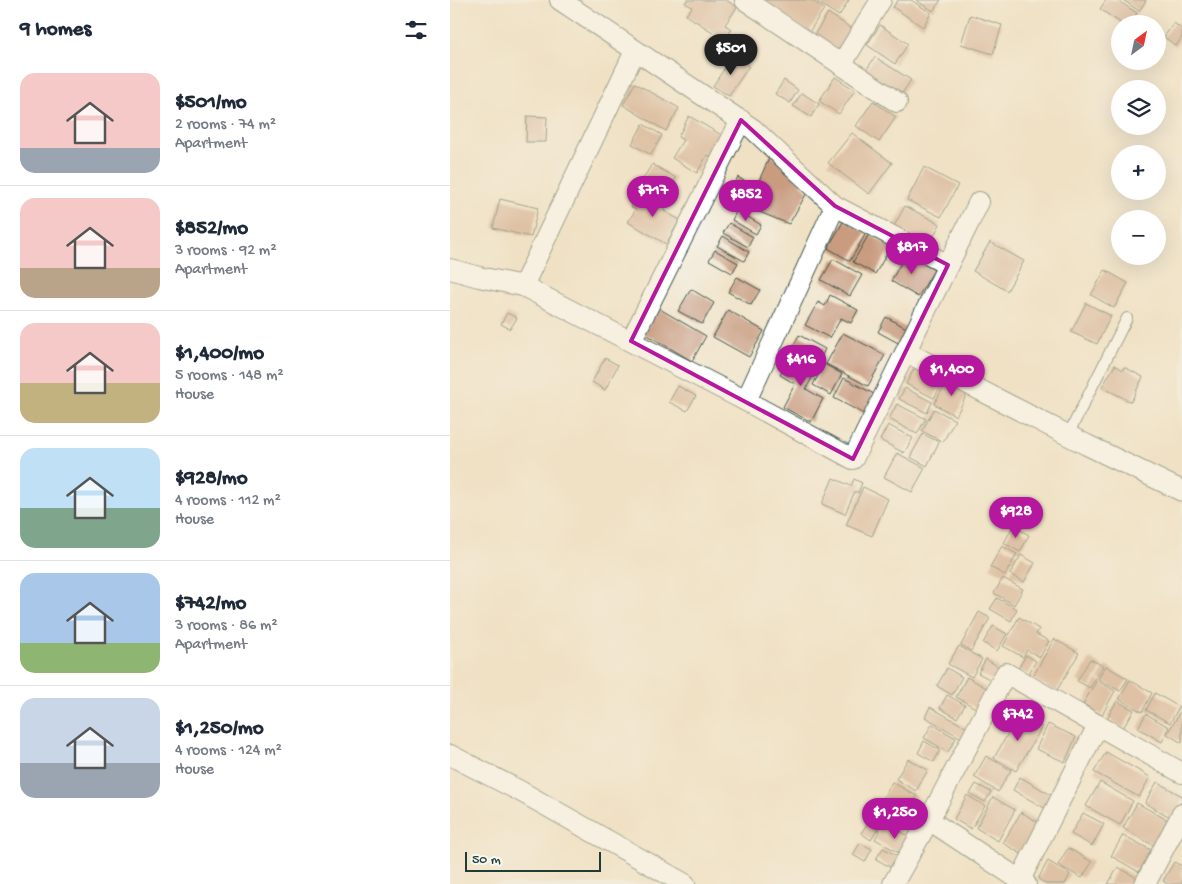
<!DOCTYPE html>
<meta charset="utf-8">
<style>
body{margin:0;font-family:"Gochi Hand",sans-serif;background:#f6f6f7;color:#1f2937;height:100vh;display:flex;flex-direction:column;font-size:19px;white-space:nowrap}
*{box-sizing:border-box;margin:0}
p{font-size:16px;color:#747a83}
.icon{flex:none;width:28px;height:28px;fill:none;stroke:currentColor;stroke-width:2;stroke-linecap:round;stroke-linejoin:round}
.map{position:relative;flex:1;overflow:hidden}
.details{display:flex;flex-direction:column;background:#fff;width:450px}
.details>*{flex:none}
.needle{width:32px;rotate:33deg}
.buttons{position:absolute;left:661px;top:15px;display:grid;gap:10px}
.buttons a{display:grid;place-items:center;width:55px;height:55px;border-radius:50%;background:#fff;box-shadow:0 5px 20px #0002;font-size:25px}
.scale{position:absolute;left:15px;bottom:12px;width:136px;box-sizing:border-box;padding-left:5px;border:2px solid #1f3d34;border-top:0;font-size:14px;line-height:18px;white-space:nowrap;color:#1f3d34;-webkit-text-stroke:4px #f6f6f2;paint-order:stroke}
.price{position:absolute;translate:-50% -42px;padding:0 11px;border-radius:18px;background:#b5179e;color:#fff;font-size:16px;line-height:32px;filter:drop-shadow(0 1px 2px #0008)}
.price::after{content:'';position:absolute;left:50%;top:30px;width:15px;height:11px;margin-left:-8px;background:inherit;clip-path:polygon(0 0,100% 0,50% 100%)}
.price.active{background:#222;color:#fff}
ul{padding:0;list-style:none}
li{display:flex;align-items:center;gap:15px;height:125px;padding:0 20px}
li+li{border-top:1px solid #e0e1e3}
li span{display:grid;place-items:center;flex:none;width:140px;height:100px;border-radius:15px;color:#555}
li>.icon{margin-inline-start:auto}
span .icon{width:60px;height:60px;fill:#fffc;stroke-width:1}
li b{font-size:21px}
h2{display:flex;justify-content:space-between;align-items:center;height:60px;padding:0 20px;font-size:21px}
main{display:flex;flex:1;min-height:0}
.map>svg:first-child{display:block}
.building{fill:#c99c80}
.lines{fill:none;stroke-linecap:round;stroke-linejoin:round}
.service-casing{stroke:#3e564a;stroke-width:12}
.minor-casing{stroke:#3e564a;stroke-width:22}
.service{stroke:#fff;stroke-width:10}
.minor{stroke:#fff;stroke-width:20}
.marked{fill:none;stroke:#b5179e;stroke-width:4;stroke-linejoin:round}
</style>
<main>
<section class="details">
<h2>9 homes<svg class="icon" aria-label="filters" viewBox="0 0 24 24"><path d="M4 7h16M4 17h16"/><circle cx="9" cy="7" r="2"/><circle cx="15" cy="17" r="2"/></svg></h2>
<ul>
<li><span style="background:linear-gradient(#f6c9c9 75%,#9aa5b1 0)"><svg class="icon" aria-label="home" viewBox="0 0 24 24"><path d="M3 11l9-7 9 7M6 9v11h12V9"/></svg></span><div><b>$501/mo</b><p>2 rooms · 74 m²</p><p>Apartment</p></div></li>
<li><span style="background:linear-gradient(#f6c9c9 70%,#b9a48a 0)"><svg class="icon" aria-label="home" viewBox="0 0 24 24"><path d="M3 11l9-7 9 7M6 9v11h12V9"/></svg></span><div><b>$852/mo</b><p>3 rooms · 92 m²</p><p>Apartment</p></div></li>
<li><span style="background:linear-gradient(#f6c9c9 60%,#c2b280 0)"><svg class="icon" aria-label="home" viewBox="0 0 24 24"><path d="M3 11l9-7 9 7M6 9v11h12V9"/></svg></span><div><b>$1,400/mo</b><p>5 rooms · 148 m²</p><p>House</p></div></li>
<li><span style="background:linear-gradient(#bfe0f5 60%,#7fa58c 0)"><svg class="icon" aria-label="home" viewBox="0 0 24 24"><path d="M3 11l9-7 9 7M6 9v11h12V9"/></svg></span><div><b>$928/mo</b><p>4 rooms · 112 m²</p><p>House</p></div></li>
<li><span style="background:linear-gradient(#a9c7e8 70%,#8fb573 0)"><svg class="icon" aria-label="home" viewBox="0 0 24 24"><path d="M3 11l9-7 9 7M6 9v11h12V9"/></svg></span><div><b>$742/mo</b><p>3 rooms · 86 m²</p><p>Apartment</p></div></li>
<li><span style="background:linear-gradient(#c9d6e8 65%,#9aa5b1 0)"><svg class="icon" aria-label="home" viewBox="0 0 24 24"><path d="M3 11l9-7 9 7M6 9v11h12V9"/></svg></span><div><b>$1,250/mo</b><p>4 rooms · 124 m²</p><p>House</p></div></li>
</ul>
</section>
<div class="map">
<svg width="732" height="884" viewBox="0 0 732 884">
<rect width="100%" height="100%" fill="#f6f6f2"/>
<filter id="ink" filterUnits="userSpaceOnUse"><feTurbulence type="fractalNoise" baseFrequency=".02" numOctaves="2"/><feDisplacementMap in="SourceGraphic" scale="10" xChannelSelector="R" yChannelSelector="G"/><feConvolveMatrix kernelMatrix="1 2 1 2 8 2 1 2 1" color-interpolation-filters="sRGB"/></filter>
<filter id="wash" filterUnits="userSpaceOnUse"><feTurbulence type="fractalNoise" baseFrequency=".0096" numOctaves="4" result="noise"/><feDisplacementMap in="SourceGraphic" scale="20" xChannelSelector="R" yChannelSelector="G"/><feGaussianBlur stdDeviation="1.12" result="paint"/><feColorMatrix in="noise" values="0 0 0 0 0 0 0 0 0 0 0 0 0 0 0 0 0 1.4 0 .05"/><feComposite in="paint" operator="in"/></filter>
<g filter="url(#wash)">
<rect width="100%" height="100%" fill="#f0e1c4"/>
<g id="blocks">
<g class="building">
<polygon points="237,0 276,0 287,7 275,25 282,29 275,40 236,15 242,7 235,3"/>
<polygon points="314,0 361,0 374,9 359,32 313,2"/>
<polygon points="368,0 399,0 389,16 367,2"/>
<polygon points="448,0 461,0 481,13 473,27 443,7"/>
<polygon points="466,0 491,0 483,11"/>
<polygon points="656,0 667,0 687,13 680,24 672,24 650,9"/>
<polygon points="673,0 694,0 696,1 689,11"/>
<polygon points="378,13 407,32 393,53 364,35"/>
<polygon points="520,15 552,25 543,54 511,44"/>
<polygon points="724,23 732,29 732,37 726,46 714,37"/>
<polygon points="430,25 458,44 445,64 417,45"/>
<polygon points="283,55 299,66 279,96 263,86"/>
<polygon points="425,57 461,80 449,98 413,75"/>
<polygon points="385,77 405,90 389,114 369,101"/>
<polygon points="334,80 348,90 340,103 325,94"/>
<polygon points="185,83 229,108 216,131 173,105"/>
<polygon points="352,93 369,104 361,117 343,106"/>
<polygon points="423,101 446,117 429,142 406,126"/>
<polygon points="77,116 97,117 96,142 76,142"/>
<polygon points="239,116 273,136 261,157 257,155 247,173 222,158 233,140 228,137"/>
<polygon points="193,124 212,135 201,155 182,144"/>
<polygon points="402,133 442,163 419,194 378,163"/>
<polygon points="321,154 358,191 339,224 297,207"/>
<polygon points="202,164 226,178 213,202 188,187"/>
<polygon points="474,167 508,185 491,217 457,200"/>
<polygon points="288,177 297,183 287,202 277,196"/>
<polygon points="190,191 217,206 214,211 230,220 216,244 178,222 186,209 181,207"/>
<polygon points="50,199 88,208 81,237 43,228"/>
<polygon points="455,206 490,224 479,245 444,226"/>
<polygon points="287,210 311,225 306,234 282,220"/>
<polygon points="394,220 416,233 400,261 378,248"/>
<polygon points="279,223 303,237 298,247 273,233"/>
<polygon points="419,234 441,247 425,274 403,262"/>
<polygon points="273,236 299,252 294,261 267,246"/>
<polygon points="540,242 574,261 557,291 523,271"/>
<polygon points="265,250 288,263 282,273 259,260"/>
<polygon points="456,254 484,270 468,297 441,281"/>
<polygon points="383,259 412,275 400,296 371,280"/>
<polygon points="655,270 678,283 664,308 641,295"/>
<polygon points="287,277 310,290 301,305 278,292"/>
<polygon points="241,289 264,303 252,324 228,311"/>
<polygon points="380,295 408,310 401,323 391,318 380,338 355,325 368,302 375,306"/>
<polygon points="636,303 661,316 647,344 621,332"/>
<polygon points="208,308 256,336 242,361 194,333"/>
<polygon points="278,310 314,331 299,357 263,337"/>
<polygon points="57,313 67,318 60,329 51,324"/>
<polygon points="436,317 460,330 452,345 428,332"/>
<polygon points="393,333 435,355 418,386 376,364"/>
<polygon points="349,335 375,349 369,362 342,348"/>
<polygon points="342,352 368,366 356,389 373,399 361,422 333,407 345,384 330,375"/>
<polygon points="155,358 168,365 155,390 142,382"/>
<polygon points="468,362 496,377 484,398 456,384"/>
<polygon points="374,364 392,374 381,395 363,385"/>
<polygon points="665,365 673,370 674,367 693,377 681,402 652,387"/>
<polygon points="394,378 424,394 414,414 384,398"/>
<polygon points="498,379 519,390 506,416 484,404"/>
<polygon points="228,386 246,396 237,411 219,402"/>
<polygon points="455,388 482,402 477,413 449,399"/>
<polygon points="447,404 476,419 467,434 439,419"/>
<polygon points="484,409 505,420 493,442 472,431"/>
<polygon points="438,425 463,438 454,453 430,440"/>
<polygon points="473,434 489,442 477,466 460,457"/>
<polygon points="447,453 475,468 462,492 434,477"/>
<polygon points="383,478 401,486 404,479 412,483 408,493 405,491 395,514 372,504"/>
<polygon points="413,487 438,499 422,536 396,525"/>
<polygon points="563,526 579,535 570,552 554,543"/>
<polygon points="552,546 567,554 555,575 540,567"/>
<polygon points="571,555 585,563 574,582 560,574"/>
<polygon points="553,578 573,589 564,605 544,593"/>
<polygon points="547,598 567,609 561,621 540,609"/>
<polygon points="529,612 540,618 521,651 511,645"/>
<polygon points="569,617 589,629 586,634 599,641 590,657 577,650 573,657 553,646"/>
<polygon points="543,626 557,634 547,651 533,643"/>
<polygon points="604,639 629,653 606,692 582,678"/>
<polygon points="509,646 532,659 522,677 498,664"/>
<polygon points="576,655 586,661 578,675 568,669"/>
<polygon points="536,659 550,668 543,681 528,673"/>
<polygon points="640,659 653,666 640,688 627,681"/>
<polygon points="656,666 678,679 670,691 648,679"/>
<polygon points="497,668 512,677 502,695 487,686"/>
<polygon points="517,677 540,690 529,710 506,697"/>
<polygon points="647,680 665,691 652,715 633,704"/>
<polygon points="680,680 702,693 692,712 669,699"/>
<polygon points="705,693 729,707 720,723 696,710"/>
<polygon points="497,695 515,705 507,718 490,708"/>
<polygon points="667,701 684,710 673,728 657,718"/>
<polygon points="480,707 519,729 513,739 475,717"/>
<polygon points="732,709 732,743 717,734"/>
<polygon points="569,714 592,727 566,771 544,758"/>
<polygon points="696,714 719,727 712,742 688,728"/>
<polygon points="482,724 506,738 498,752 474,738"/>
<polygon points="598,724 626,737 615,762 586,749"/>
<polygon points="474,741 490,750 484,762 468,753"/>
<polygon points="656,752 700,777 689,797 644,772"/>
<polygon points="536,756 561,770 548,792 524,777"/>
<polygon points="458,759 478,770 466,791 446,779"/>
<polygon points="570,777 603,796 596,809 563,790"/>
<polygon points="442,782 467,796 458,812 433,798"/>
<polygon points="650,782 683,801 670,825 636,806"/>
<polygon points="707,782 732,796 732,800 722,818 695,803"/>
<polygon points="526,784 541,792 535,802 520,794"/>
<polygon points="517,795 535,806 521,829 504,819"/>
<polygon points="543,797 565,810 548,841 526,828"/>
<polygon points="687,803 721,822 706,847 673,828"/>
<polygon points="571,812 591,824 573,855 553,843"/>
<polygon points="633,813 654,824 642,846 621,834"/>
<polygon points="421,818 431,824 421,840 411,833"/>
<polygon points="434,822 465,840 456,857 425,839"/>
<polygon points="673,835 701,850 689,872 661,856"/>
<polygon points="410,843 422,849 415,862 403,855"/>
<polygon points="433,848 454,859 447,871 426,859"/>
<polygon points="618,848 642,862 632,878 608,865"/>
<polygon points="598,861 620,874 615,884 596,884 588,879"/>
<polygon points="724,862 732,866 732,884 718,884 713,881"/>
<polygon points="668,867 690,880 688,884 658,884"/>
</g>
</g>
</g>
<g filter="url(#ink)">
<use href="#blocks" fill-opacity="0" stroke="#3e564a" stroke-width="1"/>
<g class="lines">
<defs>
<polyline id="service" points="618,435 677,318"/>
<g id="minor">
<polyline points="110,0 303,129 385,206 498,265"/>
<polyline points="295,0 447,102"/>
<polyline points="391,65 431,0"/>
<polyline points="0,269 29,277 73,286 296,401 403,459 529,202"/>
<polyline points="73,286 185,51"/>
<polyline points="181,341 291,120"/>
<polyline points="456,352 637,445 732,491"/>
<polyline points="296,401 385,206"/>
<polyline points="0,755 70,791 235,884"/>
<polyline points="479,820 576,884"/>
<polyline points="570,880 648,725"/>
<polyline points="443,884 479,820 556,673 732,773"/>
<polyline points="695,884 732,814"/>
</g>
</defs>
<use href="#service" class="service-casing"/>
<use href="#minor" class="minor-casing"/>
<use href="#service" class="service"/>
<use href="#minor" class="minor"/>
</g>
</g>
<path d="M0 0H732V884H0ZM291,120L385,206L498,265L403,459L181,341Z" fill="#f0e1c4" fill-opacity=".55" fill-rule="evenodd"/>
<path class="marked" d="M291,120L385,206L498,265L403,459L181,341Z"/>
</svg>
<div class="buttons">
<a><svg class="needle" viewBox="-14 -14 28 28"><path d="M0-13l5 13h-10z" fill="#e53935"/><path d="M0 13l5-13h-10z" fill="#747a83"/></svg></a>
<a><svg class="icon" aria-label="layers" viewBox="0 0 24 24"><path d="M12 4l9 5-9 5-9-5zM3 14l9 5 9-5"/></svg></a>
<a>+</a>
<a>−</a>
</div>
<div class="scale">50 m</div>
<b class="price active" style="left:281px;top:76px">$501</b>
<b class="price" style="left:203px;top:218px">$717</b>
<b class="price" style="left:296px;top:222px">$852</b>
<b class="price" style="left:462px;top:275px">$817</b>
<b class="price" style="left:351px;top:387px">$416</b>
<b class="price" style="left:502px;top:397px">$1,400</b>
<b class="price" style="left:566px;top:539px">$928</b>
<b class="price" style="left:568px;top:742px">$742</b>
<b class="price" style="left:445px;top:840px">$1,250</b>
</div>
</main>
